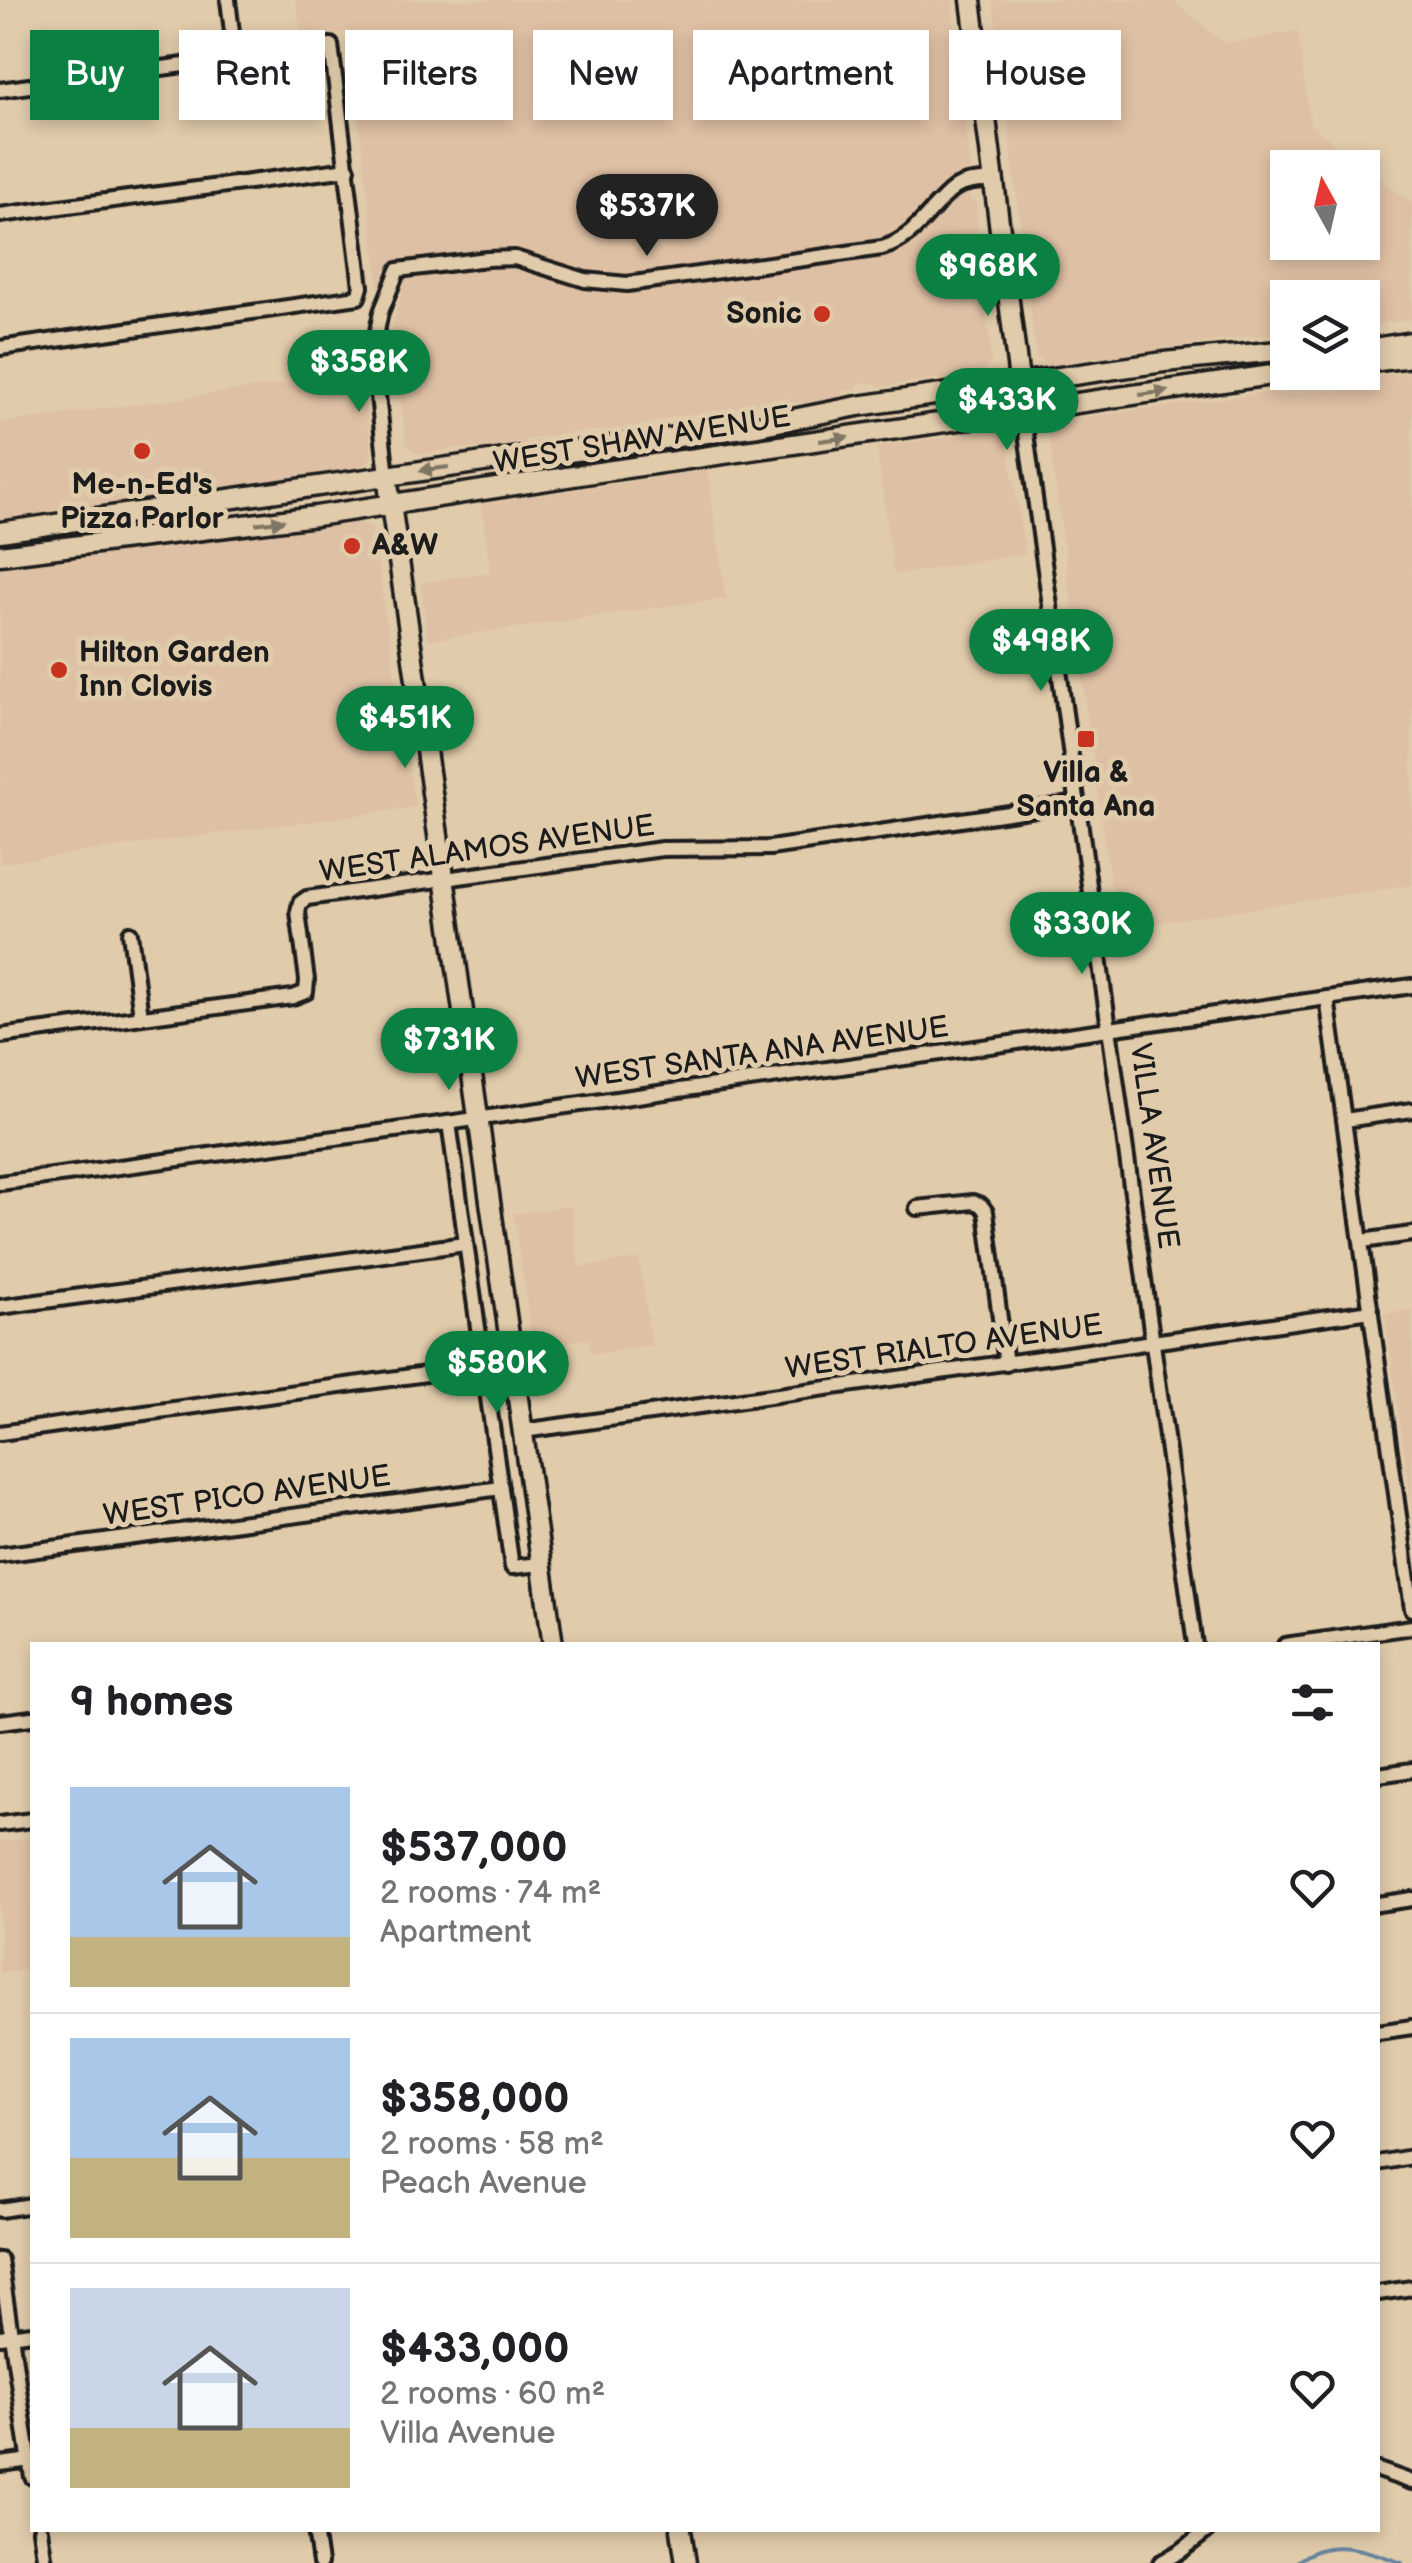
<!DOCTYPE html>
<meta charset="utf-8">
<style>
body{margin:0;font-family:"Balsamiq Sans",sans-serif;background:#f2f2f2;color:#202124;height:100vh;display:flex;flex-direction:column;font-size:38px;white-space:nowrap}
*{box-sizing:border-box;margin:0}
p{font-size:32px;color:#757577}
.icon{flex:none;width:55px;height:55px;fill:none;stroke:currentColor;stroke-width:2;stroke-linecap:round;stroke-linejoin:round}
.map{position:relative;flex:1;overflow:hidden}
.side{position:absolute;left:30px;top:1642px;width:1350px;height:890px;display:flex;flex-direction:column;background:#fff;border-radius:0px;box-shadow:0 5px 15px #0003}
.side>*{flex:none}
.guide{position:absolute;left:30px;top:30px;width:1352px;height:90px;display:flex;gap:20px}
.needle{width:65px;rotate:352deg}
.buttons{position:absolute;left:1270px;top:150px;display:grid;gap:20px}
.buttons a{display:grid;place-items:center;width:110px;height:110px;border-radius:0px;background:#fff;box-shadow:0 5px 15px #0003;font-size:50px}
.price{position:absolute;translate:-50% -85px;padding:0 22px;border-radius:35px;background:#0b8043;color:#fff;font-size:32px;line-height:65px;filter:drop-shadow(0 2px 5px #0008)}
.price::after{content:'';position:absolute;left:50%;top:60px;width:30px;height:22px;margin-left:-15px;background:inherit;clip-path:polygon(0 0,100% 0,50% 100%)}
.price.active{background:#222;color:#fff}
ul{padding:0;list-style:none}
li{display:flex;align-items:center;gap:30px;height:250px;padding:0 40px}
li+li{border-top:2px solid #e0e0e0}
li span{display:grid;place-items:center;flex:none;width:280px;height:200px;border-radius:0px;color:#555}
li>.icon{margin-inline-start:auto}
span .icon{width:120px;height:120px;fill:#fffc;stroke-width:1}
li b{font-size:42px}
h2{display:flex;justify-content:space-between;align-items:center;height:120px;padding:0 40px;font-size:42px}
.chip{padding:0 35px;border-radius:0px;background:#fff;box-shadow:0 5px 15px #0003;font-size:35px;line-height:90px}
.chip.active{background:#0b8043;color:#fff}
.map>svg:first-child{display:block}
.built{fill:#dec0a4;fill-rule:evenodd}
.lines{fill:none;stroke-linecap:round;stroke-linejoin:round}
.stream{stroke:#68849f;stroke-width:4}
.minor-casing{stroke:#1c1c1c;stroke-width:20}
.major-casing{stroke:#1c1c1c;stroke-width:25}
.minor{stroke:#e0cbaa;stroke-width:12}
.major{stroke:#e0cbaa;stroke-width:18}
.oneway{fill:#7e7463}
.poi-dot{fill:#c8321e;stroke:#e0cbaa;stroke-width:4}
.labels{text-anchor:middle;dominant-baseline:central;stroke-width:10;stroke-linejoin:round;paint-order:stroke}
.poi-label{font-size:30px;font-weight:bold;fill:#1c1c1c;stroke:#e0cbaa}
.street-label{font-size:30px;fill:#1c1c1c;stroke:#e0cbaa}
</style>
<div class="map">
<svg width="1412" height="2563" viewBox="0 0 1412 2563">
<rect width="100%" height="100%" fill="#e0cbaa"/>
<filter id="ink" filterUnits="userSpaceOnUse"><feTurbulence type="fractalNoise" baseFrequency=".01" numOctaves="2"/><feDisplacementMap in="SourceGraphic" scale="20" xChannelSelector="R" yChannelSelector="G"/><feConvolveMatrix kernelMatrix="1 2 1 2 8 2 1 2 1" color-interpolation-filters="sRGB"/></filter>
<g filter="url(#ink)">
<g class="built">
<polygon points="296,0 952,0 956,48 947,60 950,82 956,81 966,89 965,117 971,168 966,175 969,199 976,204 991,361 981,374 949,382 937,378 880,387 874,382 857,384 857,389 844,391 839,397 812,403 788,403 674,417 626,429 579,432 532,439 490,449 460,448 422,454 414,452 406,442 392,327 402,292 384,284 379,285 348,32 301,37"/>
<path d="M993,0H1173L1225,44L1298,31L1310,125L1412,203V319L1363,326L1362,298H1288L1287,333L1254,336L1050,365L1036,355ZM1288,168H1362V242H1288Z"/>
<polygon points="1402,373 1412,373 1412,885 1117,928 1048,430 1053,422 1277,391 1278,396 1329,389 1339,393 1338,382"/>
<polygon points="358,374 362,377 372,457 357,470 0,519 0,423"/>
<polygon points="997,430 1006,437 1025,554 894,575 877,447"/>
<polygon points="707,470 726,598 428,640 421,583 491,572 481,504"/>
<polygon points="359,521 372,529 415,807 0,863 0,569"/>
<polygon points="570,1206 579,1267 639,1259 651,1345 591,1354 588,1339 533,1347 514,1214"/>
<polygon points="1412,1310 1412,1507 1385,1314"/>
<polygon points="32,1838 32,1969 0,1973 0,1842"/>
</g>
<g class="lines">
<path class="stream" d="M1296,2563C1328,2535 1366,2550 1402,2563"/>
<defs>
<g id="minor">
<polyline points="228,0 235,56"/>
<polyline points="0,90 331,45 361,287 358,297 0,348"/>
<polyline points="0,215 348,169"/>
<polyline points="1023,412 1195,1645"/>
<path d="M387,476L373,351L381,312L398,270L487,259L515,258L585,280L627,284L882,248C916,239 929,207 955,188C966,181 982,181 994,180"/>
<polyline points="130,933 141,1016"/>
<polyline points="1327,998 1412,1609"/>
<polyline points="0,1036 293,997 306,992 307,980 298,912 300,903 307,898 662,849 770,848 1077,803"/>
<polyline points="1345,1120 1412,1110"/>
<polyline points="449,1123 512,1567 541,1564"/>
<polyline points="0,1183 440,1124 1412,986"/>
<polyline points="917,1208 973,1202 981,1205 986,1212 1006,1364"/>
<polyline points="1362,1241 1412,1234"/>
<polyline points="0,1307 465,1244"/>
<polyline points="523,1431 1371,1311"/>
<polyline points="0,1433 484,1366"/>
<polyline points="0,1555 501,1488"/>
<polyline points="1285,1645 1412,1627"/>
<polyline points="0,1722 32,1718"/>
<polyline points="1378,1775 1412,1770"/>
<polyline points="0,1824 32,1820"/>
<polyline points="1378,1904 1412,1899"/>
<polyline points="1378,2032 1412,2027"/>
<polyline points="1378,2163 1412,2157"/>
<polyline points="0,2210 32,2205"/>
<polyline points="0,2260 32,2477"/>
<polyline points="1378,2293 1412,2288"/>
<polyline points="0,2337 32,2333"/>
<polyline points="0,2464 32,2460"/>
<polyline points="1378,2470 1412,2482"/>
<polyline points="40,2530 45,2563"/>
<polyline points="315,2530 320,2563"/>
<polyline points="1160,2563 1181,2551 1208,2530"/>
</g>
<g id="major">
<polyline points="971,0 1023,412"/>
<polyline points="1362,350 1412,342"/>
<polyline points="1362,363 1412,357"/>
<polyline points="387,476 553,1645"/>
<polyline points="0,532 518,457 569,452 758,426 858,406 1164,362 1288,350"/>
<polyline points="0,555 316,516 599,472 1292,372"/>
<polyline points="681,2530 686,2563"/>
</g>
</defs>
<use href="#minor" class="minor-casing"/>
<use href="#major" class="major-casing"/>
<use href="#minor" class="minor"/>
<use href="#major" class="major"/>
</g>
<defs><path id="oneway-solid" d="M-6-.8H1V-3.2L6.5 0L1 3.2V.8H-6Z" transform="scale(2.5)"/></defs>
<g class="oneway">
<use href="#oneway-solid" transform="translate(1154 393) rotate(-8)"/>
<use href="#oneway-solid" transform="translate(834 439) rotate(-8)"/>
<use href="#oneway-solid" transform="translate(434 469) rotate(172)"/>
<use href="#oneway-solid" transform="translate(270 522) rotate(-7)"/>
</g>
</g>
<g class="poi-dot">
<circle cx="822" cy="314" r="10"/>
<circle cx="142" cy="451" r="10"/>
<circle cx="352" cy="546" r="10"/>
<circle cx="59" cy="670" r="10"/>
<rect x="1076" y="729" width="20" height="20" rx="5"/>
</g>
<g class="labels">
<g class="poi-label">
<text x="802" y="314" text-anchor="end">Sonic</text>
<text x="142" y="485">Me-n-Ed's<tspan x="142" dy="34">Pizza Parlor</tspan></text>
<text x="372" y="546" text-anchor="start">A&amp;W</text>
<text x="79" y="653" text-anchor="start">Hilton Garden<tspan x="79" dy="34">Inn Clovis</tspan></text>
<text x="1086" y="773">Villa &amp;<tspan x="1086" dy="34">Santa Ana</tspan></text>
</g>
<g class="street-label">
<text transform="translate(642 440) rotate(-9)">WEST SHAW AVENUE</text>
<text transform="translate(487 849) rotate(-8)">WEST ALAMOS AVENUE</text>
<text transform="translate(762 1053) rotate(-8)">WEST SANTA ANA AVENUE</text>
<text transform="translate(1154 1146) rotate(82)">VILLA AVENUE</text>
<text transform="translate(944 1347) rotate(-8)">WEST RIALTO AVENUE</text>
<text transform="translate(247 1496) rotate(-8)">WEST PICO AVENUE</text>
</g>
</g>
</svg>
<div class="buttons">
<a><svg class="needle" viewBox="-14 -14 28 28"><path d="M0-13l5 13h-10z" fill="#e53935"/><path d="M0 13l5-13h-10z" fill="#757577"/></svg></a>
<a><svg class="icon" aria-label="layers" viewBox="0 0 24 24"><path d="M12 4l9 5-9 5-9-5zM3 14l9 5 9-5"/></svg></a>
</div>
<b class="price active" style="left:647px;top:259px">$537K</b>
<b class="price" style="left:988px;top:319px">$968K</b>
<b class="price" style="left:359px;top:415px">$358K</b>
<b class="price" style="left:1007px;top:453px">$433K</b>
<b class="price" style="left:1041px;top:694px">$498K</b>
<b class="price" style="left:405px;top:771px">$451K</b>
<b class="price" style="left:1082px;top:977px">$330K</b>
<b class="price" style="left:449px;top:1093px">$731K</b>
<b class="price" style="left:497px;top:1416px">$580K</b>
<div class="guide">
<a class="chip active">Buy</a>
<a class="chip">Rent</a>
<a class="chip">Filters</a>
<a class="chip">New</a>
<a class="chip">Apartment</a>
<a class="chip">House</a>
</div>
<section class="side">
<h2>9 homes<svg class="icon" aria-label="filters" viewBox="0 0 24 24"><path d="M4 7h16M4 17h16"/><circle cx="9" cy="7" r="2"/><circle cx="15" cy="17" r="2"/></svg></h2>
<ul>
<li><span style="background:linear-gradient(#a9c7e8 75%,#c2b280 0)"><svg class="icon" aria-label="home" viewBox="0 0 24 24"><path d="M3 11l9-7 9 7M6 9v11h12V9"/></svg></span><div><b>$537,000</b><p>2 rooms · 74 m²</p><p>Apartment</p></div><svg class="icon" aria-label="heart" viewBox="0 0 24 24"><path d="M12 20l-8-8c-3-5 5-10 8-4 3-6 11-1 8 4z"/></svg></li>
<li><span style="background:linear-gradient(#a9c7e8 60%,#c2b280 0)"><svg class="icon" aria-label="home" viewBox="0 0 24 24"><path d="M3 11l9-7 9 7M6 9v11h12V9"/></svg></span><div><b>$358,000</b><p>2 rooms · 58 m²</p><p>Peach Avenue</p></div><svg class="icon" aria-label="heart" viewBox="0 0 24 24"><path d="M12 20l-8-8c-3-5 5-10 8-4 3-6 11-1 8 4z"/></svg></li>
<li><span style="background:linear-gradient(#c9d6e8 70%,#c2b280 0)"><svg class="icon" aria-label="home" viewBox="0 0 24 24"><path d="M3 11l9-7 9 7M6 9v11h12V9"/></svg></span><div><b>$433,000</b><p>2 rooms · 60 m²</p><p>Villa Avenue</p></div><svg class="icon" aria-label="heart" viewBox="0 0 24 24"><path d="M12 20l-8-8c-3-5 5-10 8-4 3-6 11-1 8 4z"/></svg></li>
</ul>
</section>
</div>
